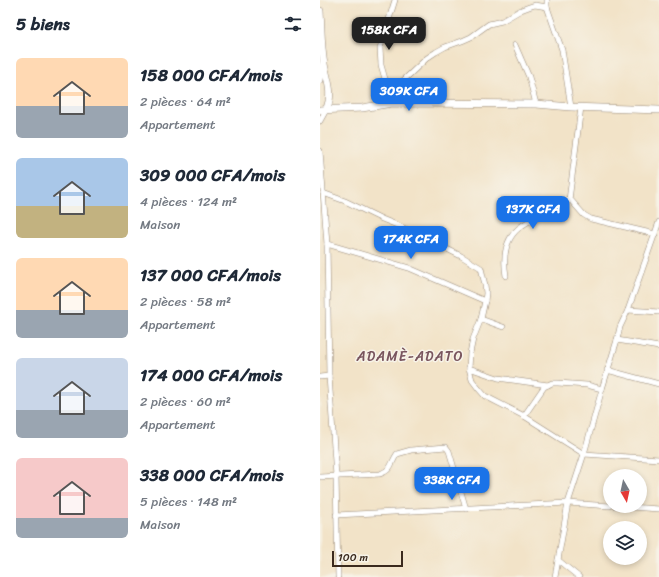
<!DOCTYPE html>
<html lang="fr">
<meta charset="utf-8">
<style>
body{margin:0;font-family:Sriracha,sans-serif;background:#f2f2f3;color:#1f2937;height:100vh;display:flex;flex-direction:column;font-size:15px;white-space:nowrap}
*{box-sizing:border-box;margin:0}
p{font-size:13px;color:#747a83}
.icon{flex:none;width:22px;height:22px;fill:none;stroke:currentColor;stroke-width:2;stroke-linecap:round;stroke-linejoin:round}
.map{position:relative;flex:1;overflow:hidden}
.panel{display:flex;flex-direction:column;background:#fff;width:320px}
.panel>*{flex:none}
.needle{width:26px;rotate:171deg}
.fabs{position:absolute;left:283px;top:469px;display:grid;gap:8px}
.fabs a{display:grid;place-items:center;width:44px;height:44px;border-radius:50%;background:#fff;box-shadow:0 2px 6px #0003;font-size:20px}
.scale{position:absolute;left:12px;bottom:10px;width:71px;box-sizing:border-box;padding-left:4px;border:2px solid #3b2a1e;border-top:0;font-size:11px;line-height:14px;white-space:nowrap;color:#3b2a1e;-webkit-text-stroke:3px #f7f3e8;paint-order:stroke}
.price{position:absolute;translate:-50% -34px;padding:0 9px;border-radius:8px;background:#1a73e8;color:#fff;font-size:13px;line-height:26px;filter:drop-shadow(0 1px 2px #0008)}
.price::after{content:'';position:absolute;left:50%;top:24px;width:12px;height:9px;margin-left:-6px;background:inherit;clip-path:polygon(0 0,100% 0,50% 100%)}
.price.on{background:#222;color:#fff}
ul{padding:0;list-style:none}
li{display:flex;align-items:center;gap:12px;height:100px;padding:0 16px}
li span{display:grid;place-items:center;flex:none;width:112px;height:80px;border-radius:6px;color:#555}
li>.icon{margin-inline-start:auto}
span .icon{width:48px;height:48px;fill:#fffc;stroke-width:1}
li b{font-size:17px}
h2{display:flex;justify-content:space-between;align-items:center;height:48px;padding:0 16px;font-size:17px}
main{display:flex;flex:1;min-height:0}
.map>svg:first-child{display:block}
.lines{fill:none;stroke-linecap:round;stroke-linejoin:round}
.street-casing{stroke:#968673;stroke-width:6}
.secondary-casing{stroke:#968673;stroke-width:8}
.street{stroke:#fff;stroke-width:5}
.secondary{stroke:#fff;stroke-width:7}
.labels{text-anchor:middle;dominant-baseline:central;stroke-width:3;stroke-linejoin:round;paint-order:stroke}
.neighbourhood-label{font-size:14px;letter-spacing:1px;fill:#79555e;stroke:#f7f3e8}
</style>
<main>
<section class="panel">
<h2>5 biens<svg class="icon" aria-label="filters" viewBox="0 0 24 24"><path d="M4 7h16M4 17h16"/><circle cx="9" cy="7" r="2"/><circle cx="15" cy="17" r="2"/></svg></h2>
<ul>
<li><span style="background:linear-gradient(#ffd9b3 60%,#9aa5b1 0)"><svg class="icon" aria-label="home" viewBox="0 0 24 24"><path d="M3 11l9-7 9 7M6 9v11h12V9"/></svg></span><div><b>158 000 CFA/mois</b><p>2 pièces · 64 m²</p><p>Appartement</p></div></li>
<li><span style="background:linear-gradient(#a9c7e8 60%,#c2b280 0)"><svg class="icon" aria-label="home" viewBox="0 0 24 24"><path d="M3 11l9-7 9 7M6 9v11h12V9"/></svg></span><div><b>309 000 CFA/mois</b><p>4 pièces · 124 m²</p><p>Maison</p></div></li>
<li><span style="background:linear-gradient(#ffd9b3 65%,#9aa5b1 0)"><svg class="icon" aria-label="home" viewBox="0 0 24 24"><path d="M3 11l9-7 9 7M6 9v11h12V9"/></svg></span><div><b>137 000 CFA/mois</b><p>2 pièces · 58 m²</p><p>Appartement</p></div></li>
<li><span style="background:linear-gradient(#c9d6e8 65%,#9aa5b1 0)"><svg class="icon" aria-label="home" viewBox="0 0 24 24"><path d="M3 11l9-7 9 7M6 9v11h12V9"/></svg></span><div><b>174 000 CFA/mois</b><p>2 pièces · 60 m²</p><p>Appartement</p></div></li>
<li><span style="background:linear-gradient(#f6c9c9 75%,#9aa5b1 0)"><svg class="icon" aria-label="home" viewBox="0 0 24 24"><path d="M3 11l9-7 9 7M6 9v11h12V9"/></svg></span><div><b>338 000 CFA/mois</b><p>5 pièces · 148 m²</p><p>Maison</p></div></li>
</ul>
</section>
<div class="map">
<svg width="339" height="577" viewBox="0 0 339 577">
<rect width="100%" height="100%" fill="#f7f3e8"/>
<filter id="ink" filterUnits="userSpaceOnUse"><feTurbulence type="fractalNoise" baseFrequency=".025" numOctaves="2"/><feDisplacementMap in="SourceGraphic" scale="8" xChannelSelector="R" yChannelSelector="G"/><feConvolveMatrix kernelMatrix="1 2 1 2 8 2 1 2 1" color-interpolation-filters="sRGB"/></filter>
<filter id="wash" filterUnits="userSpaceOnUse"><feTurbulence type="fractalNoise" baseFrequency=".012" numOctaves="4" result="noise"/><feDisplacementMap in="SourceGraphic" scale="16" xChannelSelector="R" yChannelSelector="G"/><feGaussianBlur stdDeviation="0.9" result="paint"/><feColorMatrix in="noise" values="0 0 0 0 0 0 0 0 0 0 0 0 0 0 0 0 0 1.4 0 .05"/><feComposite in="paint" operator="in"/></filter>
<g filter="url(#wash)">
<rect width="100%" height="100%" fill="#f2e3c8"/>
</g>
<g filter="url(#ink)">
<g class="lines">
<defs>
<g id="street">
<polyline points="227,0 227,7 242,50 251,107"/>
<polyline points="195,45 209,77 216,104"/>
<polyline points="70,93 107,58 116,52 125,47 142,41 151,37 169,24 182,21 201,10 209,7 215,5 227,7"/>
<polyline points="72,103 61,65 60,48 75,0"/>
<polyline points="0,121 6,110"/>
<polyline points="0,151 7,244 9,376 16,476 18,577"/>
<polyline points="3,193 25,201 62,219 77,225 115,243 141,256 161,268 165,285 166,293 165,301 161,319 153,339 150,353 149,368 152,380 158,388 165,396 204,416 264,454 339,459"/>
<polyline points="249,198 264,215 271,219 335,234"/>
<polyline points="7,244 89,268 165,301"/>
<path d="M186,276C183,258 184,240 199,228C207,221 218,217 227,213C235,210 243,206 249,200L261,107"/>
<polyline points="308,310 339,312"/>
<polyline points="161,319 183,327"/>
<polyline points="297,340 339,347"/>
<polyline points="149,368 178,378 228,385"/>
<polyline points="287,370 339,384"/>
<polyline points="0,377 9,376"/>
<polyline points="204,416 224,387 232,383 238,383 267,385 282,389"/>
<path d="M0,477L60,474C73,469 70,464 77,454L91,450L126,447L129,451L146,509"/>
<polyline points="295,506 339,509"/>
<polyline points="16,515 248,503 290,506"/>
<polyline points="238,560 259,577"/>
<polyline points="235,577 248,503 264,454 282,389 297,340 300,327 308,310 339,222"/>
</g>
<g id="secondary">
<path d="M0,11C1,27 1,43 3,58C5,76 15,92 6,110"/>
<polyline points="0,80 3,62"/>
<polyline points="0,110 42,108 72,103 216,104 251,107 339,110"/>
</g>
</defs>
<use href="#street" class="street-casing"/>
<use href="#secondary" class="secondary-casing"/>
<use href="#street" class="street"/>
<use href="#secondary" class="secondary"/>
</g>
</g>
<g class="labels">
<g class="neighbourhood-label">
<text x="90" y="356">ADAMÈ-ADATO</text>
</g>
</g>
</svg>
<div class="fabs">
<a><svg class="needle" viewBox="-14 -14 28 28"><path d="M0-13l5 13h-10z" fill="#e53935"/><path d="M0 13l5-13h-10z" fill="#747a83"/></svg></a>
<a><svg class="icon" aria-label="layers" viewBox="0 0 24 24"><path d="M12 4l9 5-9 5-9-5zM3 14l9 5 9-5"/></svg></a>
</div>
<div class="scale">100 m</div>
<b class="price on" style="left:69px;top:51px">158K CFA</b>
<b class="price" style="left:89px;top:112px">309K CFA</b>
<b class="price" style="left:213px;top:230px">137K CFA</b>
<b class="price" style="left:91px;top:260px">174K CFA</b>
<b class="price" style="left:132px;top:501px">338K CFA</b>
</div>
</main>
